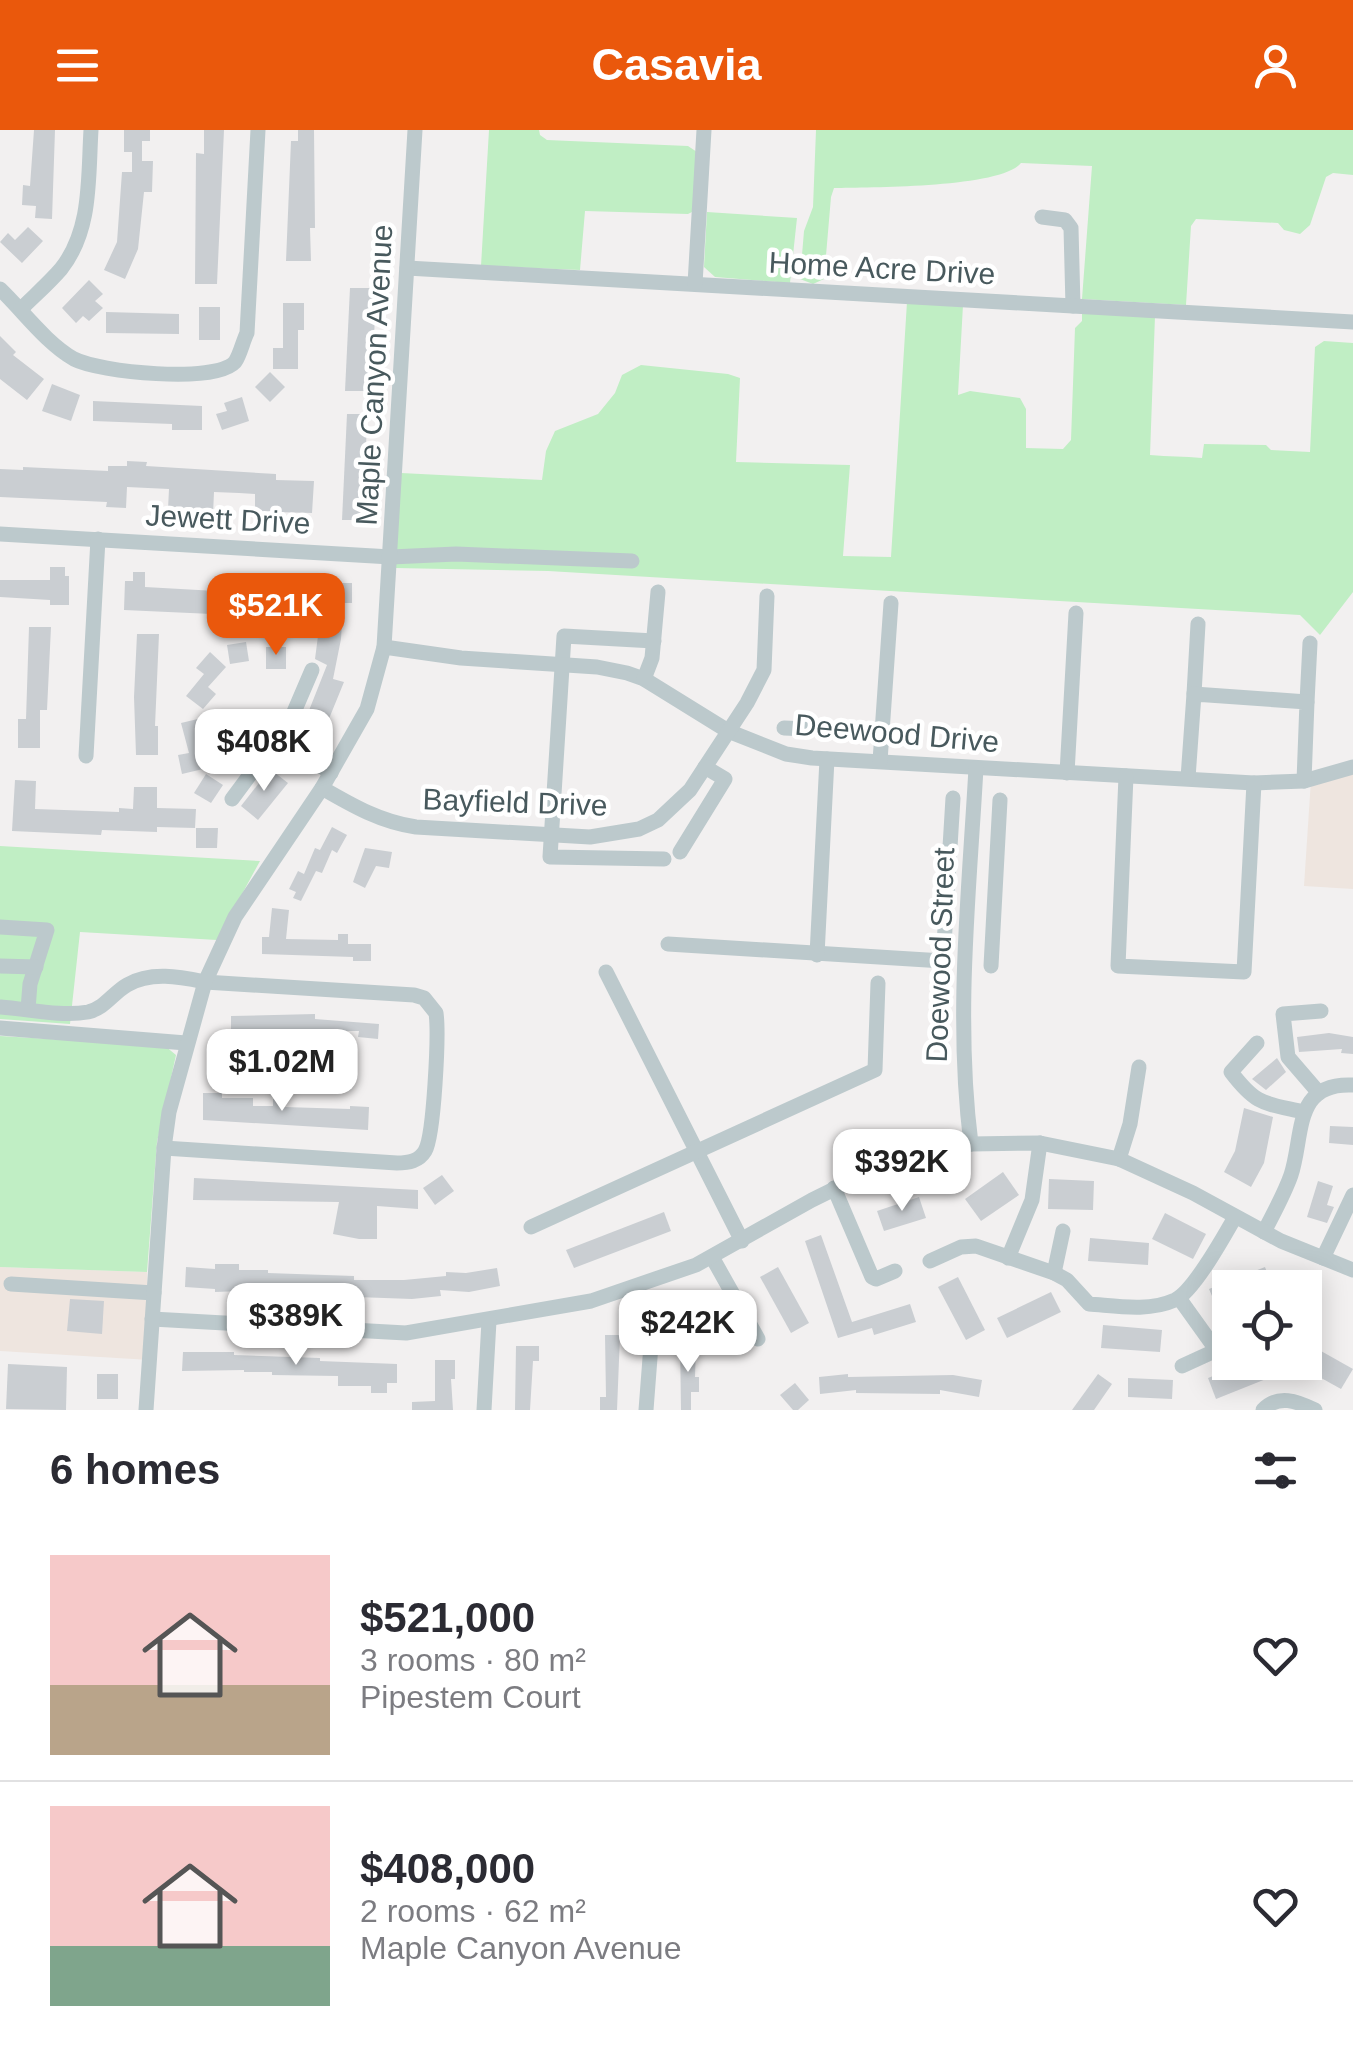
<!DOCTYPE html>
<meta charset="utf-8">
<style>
body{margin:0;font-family:Arial,sans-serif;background:#f2f2f3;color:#2b2b33;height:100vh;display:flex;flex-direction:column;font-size:38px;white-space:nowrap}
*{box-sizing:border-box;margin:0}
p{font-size:32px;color:#7c7c81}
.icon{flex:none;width:55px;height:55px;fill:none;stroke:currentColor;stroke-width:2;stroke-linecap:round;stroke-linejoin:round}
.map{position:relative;height:1280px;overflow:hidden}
.sheet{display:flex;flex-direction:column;background:#fff;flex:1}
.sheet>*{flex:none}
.fabs{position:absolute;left:1212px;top:1140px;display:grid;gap:20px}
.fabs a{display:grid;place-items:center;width:110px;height:110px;border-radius:0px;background:#fff;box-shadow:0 5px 25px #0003;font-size:50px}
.price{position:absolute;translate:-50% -85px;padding:0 22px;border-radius:20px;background:#fff;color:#222;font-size:32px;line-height:65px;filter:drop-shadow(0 2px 5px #0008)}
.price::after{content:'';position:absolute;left:50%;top:60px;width:30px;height:22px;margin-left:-15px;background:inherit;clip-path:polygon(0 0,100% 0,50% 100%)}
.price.selected{background:#ea580c;color:#fff}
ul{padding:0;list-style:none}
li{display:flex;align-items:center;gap:30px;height:250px;padding:0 50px}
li+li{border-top:2px solid #e1e1e2}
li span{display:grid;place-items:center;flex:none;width:280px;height:200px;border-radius:0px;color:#555}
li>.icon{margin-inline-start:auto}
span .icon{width:120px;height:120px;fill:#fffc;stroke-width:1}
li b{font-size:42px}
h2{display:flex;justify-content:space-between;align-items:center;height:120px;padding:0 50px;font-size:42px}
header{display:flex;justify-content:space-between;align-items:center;height:130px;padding:0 50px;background:#ea580c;color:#fff;font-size:45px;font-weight:600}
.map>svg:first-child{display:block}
.commercial{fill:#eee5df}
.green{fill:#c0eec4}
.building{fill:#caced2}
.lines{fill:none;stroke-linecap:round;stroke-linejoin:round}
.minor{stroke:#bcc9cc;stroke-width:15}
.labels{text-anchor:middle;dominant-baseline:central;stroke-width:9;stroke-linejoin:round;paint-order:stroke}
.street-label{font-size:30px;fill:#48595d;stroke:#fff}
</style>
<header><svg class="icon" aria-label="menu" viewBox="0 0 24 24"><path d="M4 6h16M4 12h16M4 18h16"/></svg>Casavia<svg class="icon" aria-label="person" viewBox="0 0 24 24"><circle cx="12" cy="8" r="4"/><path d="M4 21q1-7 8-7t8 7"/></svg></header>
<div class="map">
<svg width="1353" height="1280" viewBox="0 0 1353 1280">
<rect width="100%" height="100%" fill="#f2f0f0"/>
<g class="commercial">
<polygon points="1353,636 1353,759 1304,756 1311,650"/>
<polygon points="0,1137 147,1142 150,1230 0,1221"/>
</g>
<g class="green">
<polygon points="489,0 539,0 540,5 547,10 688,16 697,22 694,81 688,84 585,81 580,140 481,136"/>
<path d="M816,0H1353V45L1333,43L1326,47L1310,95L1300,104L1284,100L1278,93L1196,89L1191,96L1186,175L1082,169L1092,36L1021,33C1001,58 870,57 834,58L831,67L824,149L813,154L800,149L804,101L813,77Z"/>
<polygon points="707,82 797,88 790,153 715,147 704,137"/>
<path d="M907,172L963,175L958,265L970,261L1020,268L1026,279V318L1063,319L1071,310L1075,198L1082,191V183L1155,186L1150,325C1169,327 1184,326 1202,328L1204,314L1266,315L1271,320L1310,322L1315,217L1324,211L1353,213V462L1320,505L1300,485L548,441L395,438L401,343L542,350L546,321L555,301L598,284L615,263L622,245L641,235L728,244L740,248L736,332L850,335L843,426L891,427Z"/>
<polygon points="0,716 260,731 217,810 80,802 70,894 0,889"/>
<polygon points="0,906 165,916 176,925 157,1012 147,1142 0,1137"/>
</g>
<g class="building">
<polygon points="34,0 55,0 52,89 35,88 36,76 22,75 23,55 30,56"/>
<polygon points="124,0 150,0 150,11 142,11 142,31 153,31 152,62 144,62 138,119 125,149 104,140 117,112 122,42 132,42 132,22 124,22"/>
<polygon points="204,0 224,0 217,154 195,154 196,23 204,24"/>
<polygon points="298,0 314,0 315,98 310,98 311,131 286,131 291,11 298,11"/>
<polygon points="28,97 43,111 22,133 0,112 8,103 15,110"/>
<polygon points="89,150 103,164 95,171 103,178 89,191 83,186 76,193 62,178"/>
<polygon points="350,158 376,158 372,261 345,261"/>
<polygon points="283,173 304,173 304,200 298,200 298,239 273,239 273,218 283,218"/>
<rect x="199" y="177" width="21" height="33"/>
<polygon points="106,182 179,184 179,204 106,203"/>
<polygon points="0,206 16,222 13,225 44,249 27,270 0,249"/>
<polygon points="270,242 285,257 270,272 255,257"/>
<polygon points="52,254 80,265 71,291 42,281"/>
<polygon points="242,267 249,291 222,300 216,284 227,281 224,273"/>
<polygon points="93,271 202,276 202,300 172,300 172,294 93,291"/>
<polygon points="347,284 367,284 364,390 342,390"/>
<polygon points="127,331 147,332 146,336 276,344 276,350 314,351 312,383 275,382 275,387 255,387 255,364 239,363 214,362 213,385 168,379 169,359 127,357 126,378 106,377 107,372 0,367 0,339 23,340 23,337 108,341 108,336 127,336"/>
<polygon points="50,437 65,437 65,446 69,446 69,475 50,475 50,470 0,467 0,450 50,450"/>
<polygon points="133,442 145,442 145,457 303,466 303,488 124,480 125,451 133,451"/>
<polygon points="324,453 352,453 352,473 343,473 341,509 333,549 344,552 326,596 306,588 327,535 315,529 321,483 324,484"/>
<polygon points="29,497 51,497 47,580 40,580 40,618 18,618 18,589 26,589"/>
<polygon points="137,504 159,504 155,596 158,596 158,625 136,625 134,567"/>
<polygon points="246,512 249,531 230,534 227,515"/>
<rect x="266" y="517" width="20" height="22"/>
<polygon points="210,522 226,537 208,557 216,564 203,579 186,566 204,544 196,538"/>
<polygon points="202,588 207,607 196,610 203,639 182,644 178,625 189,623 181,593"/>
<polygon points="270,639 288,653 258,690 241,676"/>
<polygon points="206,644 223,655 211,673 194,663"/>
<polygon points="15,650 36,651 35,679 64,680 119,682 119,678 133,679 134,657 157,657 157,678 196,679 195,698 157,697 157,702 102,700 101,705 12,701"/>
<polygon points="332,697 347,705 337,723 332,720 322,743 316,741 301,771 293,768 296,762 289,759 298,741 304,744 315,718 320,720"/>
<polygon points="196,698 218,698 217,718 196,718"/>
<polygon points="365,718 392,722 389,738 376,736 365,758 353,752"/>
<polygon points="272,778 289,780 286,809 338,810 338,804 348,804 348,814 371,814 371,831 353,831 353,827 262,824 262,807 269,807"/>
<polygon points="315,884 315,889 379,894 378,909 358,907 359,901 231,901 231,886"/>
<polygon points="1329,903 1353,907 1353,924 1341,923 1342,919 1299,922 1297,907"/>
<polygon points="1277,928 1286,942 1266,960 1252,949"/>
<polygon points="203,963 222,963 222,968 253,968 253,976 273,976 273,969 284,969 284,977 350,979 350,976 369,977 368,1000 203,990"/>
<polygon points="1244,978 1273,987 1264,1033 1251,1057 1224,1042 1235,1021"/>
<polygon points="1330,996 1353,997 1353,1015 1329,1013"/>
<polygon points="1003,1042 1019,1065 981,1091 965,1069"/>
<polygon points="442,1045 454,1061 435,1075 423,1058"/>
<polygon points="194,1048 418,1060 418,1079 377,1076 377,1109 359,1109 333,1104 339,1072 193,1070"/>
<polygon points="1049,1049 1094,1051 1093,1080 1048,1079"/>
<polygon points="1318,1051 1333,1056 1327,1075 1334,1077 1327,1093 1307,1087"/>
<polygon points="919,1067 926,1088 884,1101 877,1081"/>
<polygon points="664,1082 671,1101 574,1138 566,1120"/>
<polygon points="1165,1083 1206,1104 1193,1129 1152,1109"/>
<polygon points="821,1105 852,1192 910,1174 916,1192 874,1205 872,1198 838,1208 805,1111"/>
<polygon points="1090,1108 1149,1113 1148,1135 1088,1131"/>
<polygon points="215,1134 239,1134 239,1140 268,1140 268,1143 354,1146 354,1150 404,1150 446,1146 446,1142 466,1143 497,1138 500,1156 469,1162 440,1160 441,1166 412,1169 301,1165 301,1161 272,1160 215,1162 215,1159 185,1157 186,1137 215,1139"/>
<polygon points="778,1137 809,1193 791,1203 760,1147"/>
<polygon points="1265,1137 1273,1158 1230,1158 1230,1176 1218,1180 1209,1159"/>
<polygon points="958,1147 985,1200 966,1210 938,1157"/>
<polygon points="1305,1152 1321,1158 1307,1198 1305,1198"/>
<polygon points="1051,1162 1061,1182 1007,1208 997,1188"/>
<polygon points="717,1163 728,1179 691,1203 680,1187"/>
<polygon points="70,1169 104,1171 102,1204 67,1201"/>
<polygon points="1103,1195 1162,1200 1160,1222 1101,1218"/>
<polygon points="605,1205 620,1205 617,1280 600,1280 600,1267 606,1267"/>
<polygon points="1305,1212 1353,1239 1341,1259 1305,1239"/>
<polygon points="680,1213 696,1214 695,1247 699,1247 699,1262 691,1262 691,1280 681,1280"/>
<polygon points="516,1216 539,1216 539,1231 533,1231 530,1280 515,1280"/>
<polygon points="183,1222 234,1222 234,1225 320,1228 320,1231 397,1234 397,1253 387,1253 387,1263 371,1263 371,1256 338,1256 338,1246 272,1245 272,1242 244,1242 244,1240 182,1241"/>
<polygon points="435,1230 455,1230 455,1249 451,1249 453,1280 412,1280 412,1272 435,1271"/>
<polygon points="1248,1232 1265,1232 1271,1247 1216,1269 1208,1248"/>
<polygon points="8,1234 67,1237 66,1280 6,1279"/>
<rect x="97" y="1244" width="21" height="25"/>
<polygon points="848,1244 848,1247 953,1245 982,1250 979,1267 940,1260 940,1264 856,1263 856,1260 820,1264 819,1247"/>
<polygon points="1098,1244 1112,1254 1094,1280 1072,1280"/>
<polygon points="1128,1248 1173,1250 1172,1269 1128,1267"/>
<polygon points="795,1253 809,1270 798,1280 793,1280 780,1265"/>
</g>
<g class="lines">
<g class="minor">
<polyline points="1042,87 1065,90 1071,98 1073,176"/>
<polyline points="407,138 1353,192"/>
<polyline points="695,154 704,0"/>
<path d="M0,159C23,181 46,213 74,229C99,242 215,254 235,232C240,225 243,211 247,203L258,0"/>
<path d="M21,179C34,166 49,153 61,139C92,100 88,48 91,0"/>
<polyline points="0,404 391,427 456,424 632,431"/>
<polyline points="654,511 564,506 550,727 664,729"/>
<polyline points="384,517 461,528 597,537 627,543 644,549 728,601 786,624 812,628 1254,653 1304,651 1353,637"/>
<polyline points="644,549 652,528 658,462"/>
<polyline points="1194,564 1198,494"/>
<polyline points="1307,572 1310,513"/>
<polyline points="267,598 291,589 312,540"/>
<polyline points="267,598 331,643"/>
<polyline points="784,598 882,602"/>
<polyline points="86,626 98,409"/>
<polyline points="880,631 891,473"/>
<polyline points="1067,643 1076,483"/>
<polyline points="1126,646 1118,836 1244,842 1254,653"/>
<polyline points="1188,648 1194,564 1307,572 1304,651"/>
<path d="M322,658C353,676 381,692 416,697L590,707L639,699L658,690L690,660L747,573L764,540L767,466"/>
<polyline points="232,669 261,630 267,598"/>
<polyline points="680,722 725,649 705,637"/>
<polyline points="0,797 47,800 30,854 28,879"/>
<polyline points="668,814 943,831 953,668"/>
<polyline points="817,825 827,629"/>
<polyline points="0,836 36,837"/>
<polyline points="991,836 1000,670"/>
<polyline points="606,842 742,1111"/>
<path d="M1,877C28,879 62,887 88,882C105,878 113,863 127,855C151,841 180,847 205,852L414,865L424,868L436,883C439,904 434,1006 425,1021C419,1031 409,1033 397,1033L164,1018"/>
<polyline points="0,898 186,913"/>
<path d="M1257,913L1231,942C1257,976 1264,973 1304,982"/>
<polyline points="1319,963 1288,927 1283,884 1321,881"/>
<path d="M971,1014C955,888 969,764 976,638"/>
<polyline points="1119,1029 1130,994 1139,937"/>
<polyline points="834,1058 872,1147 876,1149 895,1141"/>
<polyline points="531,1097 875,940 878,853"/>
<path d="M1264,1102C1273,1084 1284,1065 1291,1045C1304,1005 1293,952 1353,955"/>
<polyline points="712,1127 758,1209"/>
<polyline points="1008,1128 1032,1070 1040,1013"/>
<polyline points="1323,1128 1353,1065"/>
<path d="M930,1131L961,1117L976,1116L1054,1143L1067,1150L1089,1174C1117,1176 1148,1182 1175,1170C1194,1161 1224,1106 1235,1087"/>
<polyline points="1054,1143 1063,1101"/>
<polyline points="11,1154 154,1163"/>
<polyline points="1179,1168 1217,1221"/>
<polyline points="152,1189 406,1203 591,1171 696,1135 812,1070 881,1036 931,1019 971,1014 1040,1013 1119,1029 1193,1063 1281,1111 1353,1140"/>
<polyline points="1182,1236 1230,1214"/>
<polyline points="146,1280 164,1018 169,982 205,852 235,787 322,658 367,579 384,517 415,0"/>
<polyline points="484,1280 489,1191"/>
<polyline points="646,1280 652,1202"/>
<path d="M1263,1280C1278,1264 1297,1271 1315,1280"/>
</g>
</g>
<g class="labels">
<g class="street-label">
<text transform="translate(882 138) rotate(3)">Home Acre Drive</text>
<text transform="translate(374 245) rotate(-87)">Maple Canyon Avenue</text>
<text transform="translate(228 389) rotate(3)">Jewett Drive</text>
<text transform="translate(897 603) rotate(5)">Deewood Drive</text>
<text transform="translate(515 672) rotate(2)">Bayfield Drive</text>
<text transform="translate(940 825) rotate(-88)">Doewood Street</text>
</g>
</g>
</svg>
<div class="fabs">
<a><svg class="icon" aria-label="locate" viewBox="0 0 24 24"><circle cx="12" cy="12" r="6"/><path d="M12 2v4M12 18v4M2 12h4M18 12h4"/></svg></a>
</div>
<b class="price selected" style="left:276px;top:528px">$521K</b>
<b class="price" style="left:264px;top:664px">$408K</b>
<b class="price" style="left:282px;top:984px">$1.02M</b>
<b class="price" style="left:902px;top:1084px">$392K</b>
<b class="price" style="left:296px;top:1238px">$389K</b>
<b class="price" style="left:688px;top:1245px">$242K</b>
</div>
<section class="sheet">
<h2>6 homes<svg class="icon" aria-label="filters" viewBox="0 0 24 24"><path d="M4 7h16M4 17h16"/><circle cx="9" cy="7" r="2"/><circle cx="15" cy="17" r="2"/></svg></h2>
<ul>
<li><span style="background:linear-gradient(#f6c9c9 65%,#b9a48a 0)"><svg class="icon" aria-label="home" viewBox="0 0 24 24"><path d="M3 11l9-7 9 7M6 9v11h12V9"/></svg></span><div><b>$521,000</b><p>3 rooms · 80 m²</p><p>Pipestem Court</p></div><svg class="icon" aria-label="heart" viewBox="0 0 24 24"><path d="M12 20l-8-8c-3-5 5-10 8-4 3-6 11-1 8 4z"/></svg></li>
<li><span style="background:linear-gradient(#f6c9c9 70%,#7fa58c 0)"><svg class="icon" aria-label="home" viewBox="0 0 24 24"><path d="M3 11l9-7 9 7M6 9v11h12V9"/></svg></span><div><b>$408,000</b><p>2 rooms · 62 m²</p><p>Maple Canyon Avenue</p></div><svg class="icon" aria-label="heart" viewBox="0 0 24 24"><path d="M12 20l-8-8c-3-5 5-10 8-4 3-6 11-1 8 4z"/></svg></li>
</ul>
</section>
